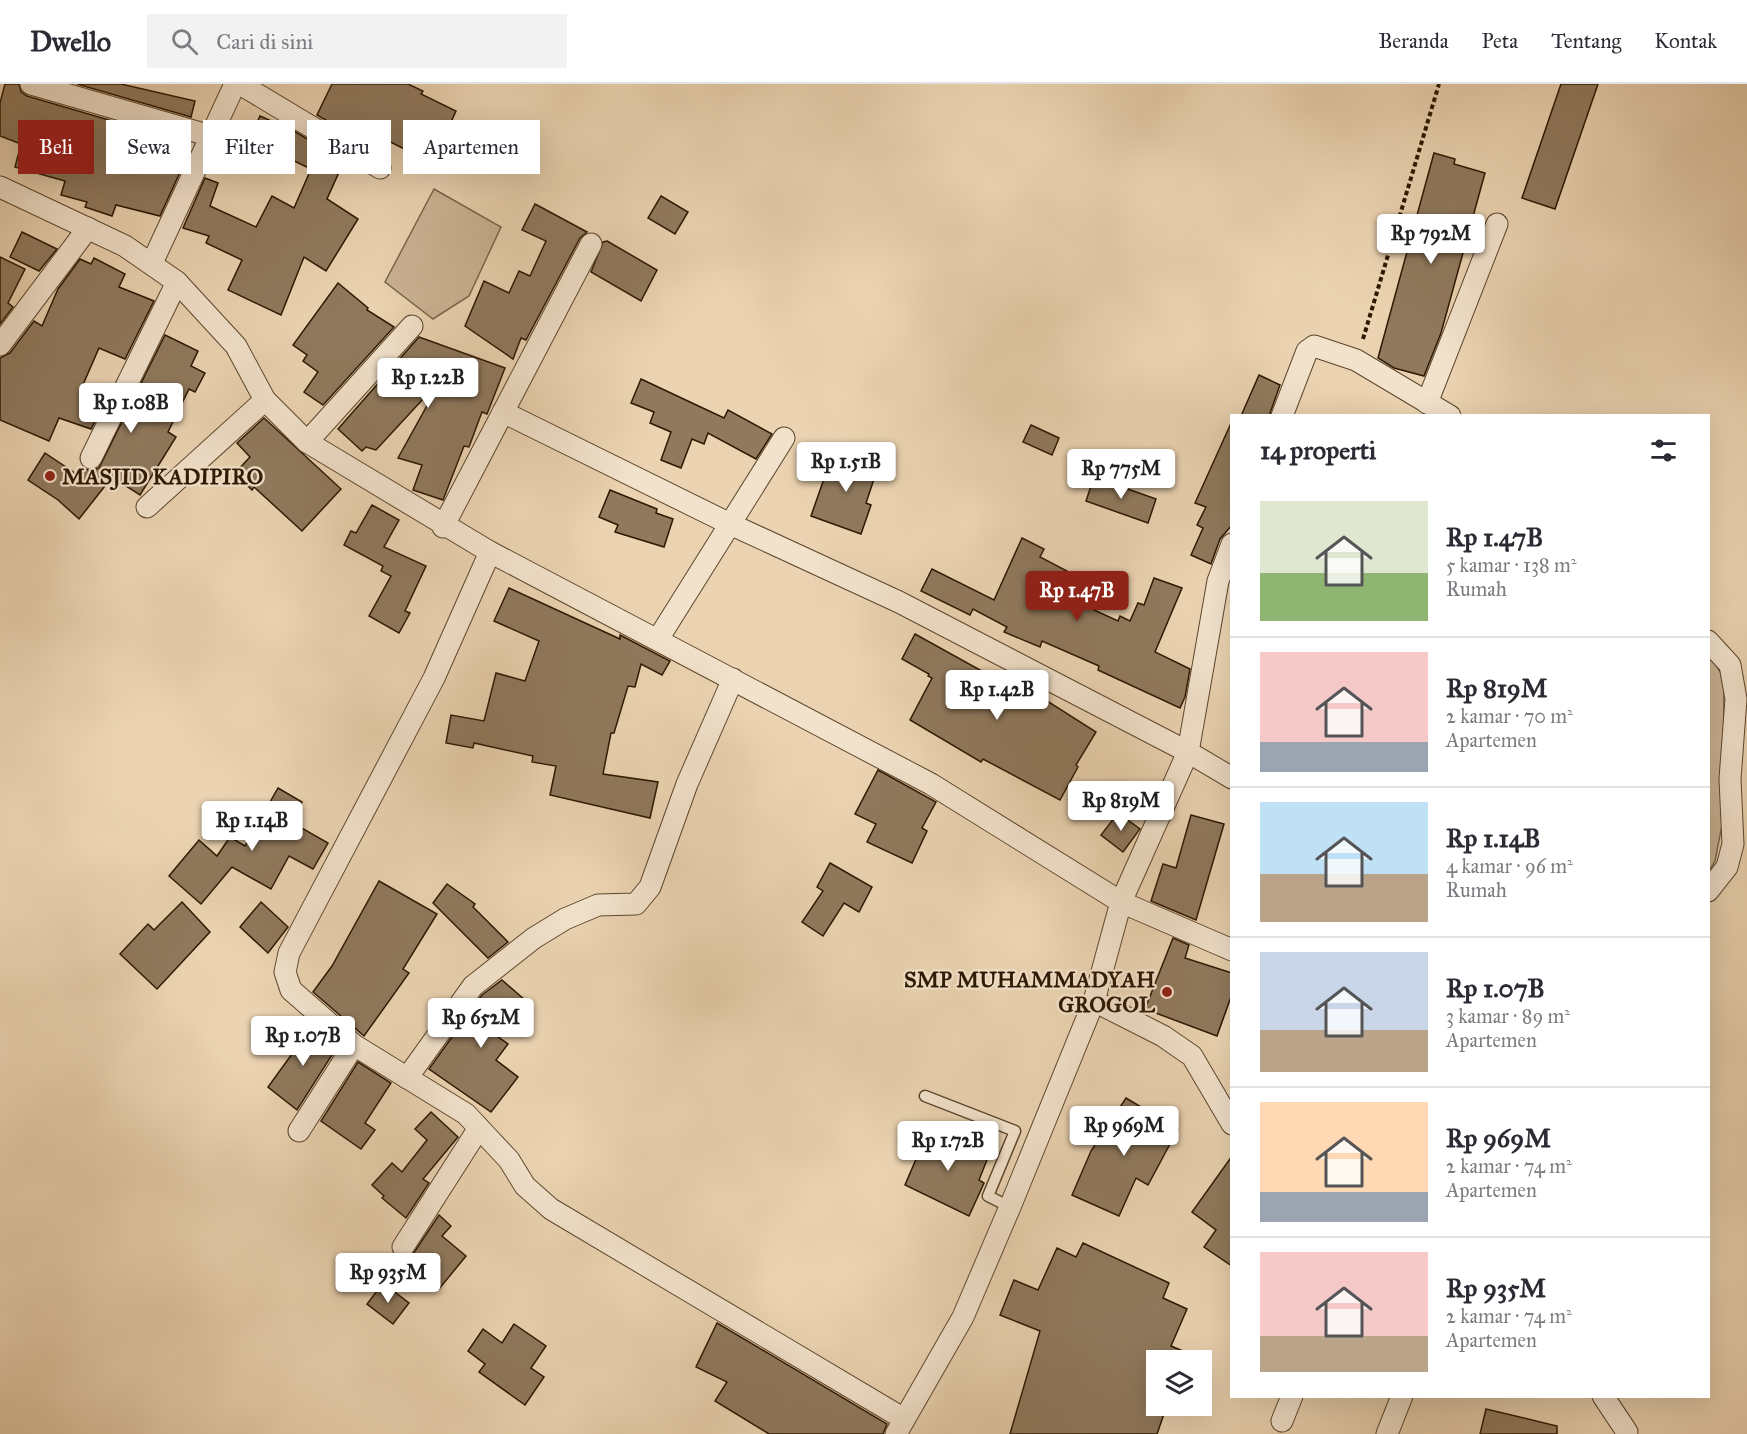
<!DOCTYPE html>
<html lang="id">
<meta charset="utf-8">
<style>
body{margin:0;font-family:"IM FELL Great Primer",serif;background:#f2f2f3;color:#2b2b33;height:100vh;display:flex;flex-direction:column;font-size:22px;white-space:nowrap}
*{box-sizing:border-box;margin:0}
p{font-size:20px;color:#7c7c81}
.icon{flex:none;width:33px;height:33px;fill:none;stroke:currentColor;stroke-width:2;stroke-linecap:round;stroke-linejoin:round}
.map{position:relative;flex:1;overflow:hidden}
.side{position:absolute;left:1230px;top:330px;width:480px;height:984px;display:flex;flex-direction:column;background:#fff;border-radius:0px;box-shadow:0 6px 24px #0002}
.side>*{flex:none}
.top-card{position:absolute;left:18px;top:36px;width:570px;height:54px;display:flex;gap:12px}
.controls{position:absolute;left:1146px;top:1266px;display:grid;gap:12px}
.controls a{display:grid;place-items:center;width:66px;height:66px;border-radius:0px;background:#fff;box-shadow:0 6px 24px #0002;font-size:30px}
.price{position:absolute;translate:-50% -51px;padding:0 14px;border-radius:6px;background:#fff;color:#222;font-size:20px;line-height:39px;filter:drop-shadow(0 2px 3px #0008)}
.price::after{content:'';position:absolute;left:50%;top:36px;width:18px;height:14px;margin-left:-9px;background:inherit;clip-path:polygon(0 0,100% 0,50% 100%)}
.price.active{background:#8f2418;color:#fff}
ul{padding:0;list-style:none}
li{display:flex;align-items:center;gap:18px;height:150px;padding:0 30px}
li+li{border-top:2px solid #e1e1e2}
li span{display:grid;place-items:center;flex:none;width:168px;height:120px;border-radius:0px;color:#555}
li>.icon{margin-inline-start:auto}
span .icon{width:72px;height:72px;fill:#fffc;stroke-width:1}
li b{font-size:26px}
h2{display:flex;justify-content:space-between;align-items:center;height:72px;padding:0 30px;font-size:26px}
.chip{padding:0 21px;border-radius:0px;background:#fff;box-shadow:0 6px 24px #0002;font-size:21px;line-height:54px}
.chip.active{background:#8f2418;color:#fff}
header{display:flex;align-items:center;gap:36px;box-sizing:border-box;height:84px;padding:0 30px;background:#fff;border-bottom:2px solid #e1e1e2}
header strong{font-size:28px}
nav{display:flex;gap:33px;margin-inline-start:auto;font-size:21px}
.search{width:420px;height:54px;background:#f2f2f3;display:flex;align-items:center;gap:15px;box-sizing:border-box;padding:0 21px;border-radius:0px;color:#7c7c81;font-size:22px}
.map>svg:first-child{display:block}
.green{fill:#cbb393;stroke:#7c664a;stroke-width:1.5}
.building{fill:#90795d;stroke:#2d1801;stroke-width:1.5}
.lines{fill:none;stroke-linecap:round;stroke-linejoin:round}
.service-casing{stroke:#5c472d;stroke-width:13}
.minor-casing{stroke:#5c472d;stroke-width:23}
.path{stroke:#2d1801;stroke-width:4;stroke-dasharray:4.5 3;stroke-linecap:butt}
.service{stroke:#f2e2cc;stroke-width:10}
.minor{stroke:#f2e2cc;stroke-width:21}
.poi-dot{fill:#8f2418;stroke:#f2e2cc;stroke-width:2}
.labels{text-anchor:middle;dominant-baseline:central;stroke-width:4.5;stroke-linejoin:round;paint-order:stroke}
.poi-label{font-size:22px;font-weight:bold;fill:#2d1801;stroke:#f2e2cc;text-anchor:start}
</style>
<header>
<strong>Dwello</strong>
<div class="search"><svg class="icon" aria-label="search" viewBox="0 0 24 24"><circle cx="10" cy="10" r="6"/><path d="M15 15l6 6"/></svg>Cari di sini</div>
<nav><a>Beranda</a><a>Peta</a><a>Tentang</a><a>Kontak</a></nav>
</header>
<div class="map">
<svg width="1747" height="1350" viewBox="0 0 1747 1350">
<rect width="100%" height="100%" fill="#ebd3b1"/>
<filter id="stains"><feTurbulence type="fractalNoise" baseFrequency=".00333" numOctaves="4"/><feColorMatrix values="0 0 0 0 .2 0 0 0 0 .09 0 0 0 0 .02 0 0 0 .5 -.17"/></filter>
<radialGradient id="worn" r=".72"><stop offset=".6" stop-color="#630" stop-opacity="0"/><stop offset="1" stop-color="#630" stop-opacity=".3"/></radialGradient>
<g class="green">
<polygon points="434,105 501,143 469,212 433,235 385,198"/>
<polygon points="1708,568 1724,594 1723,736 1715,777 1709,787"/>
</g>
<g class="building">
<polygon points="5,0 19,0 21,8 27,12 184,58 177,85 181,86 160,132 116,121 112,132 85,123 87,118 61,111 65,97 15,83 21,60 0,52 0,19"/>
<polygon points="77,0 121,0 195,17 191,33"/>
<polygon points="332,0 408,0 423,7 421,10 456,27 432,79 359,42 354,53 317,31"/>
<polygon points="1561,0 1598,0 1555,125 1522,114"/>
<polygon points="260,32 294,47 344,77 327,115 358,135 326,187 304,173 281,231 228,206 242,176 206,159 209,152 183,144 205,94 218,99 210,122 256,143 272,112 294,124 311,85 249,55"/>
<polygon points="1434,69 1455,75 1454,80 1485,89 1441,249 1424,292 1394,284 1378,274"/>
<polygon points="661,112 688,128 675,150 648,134"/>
<polygon points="535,120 587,148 580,154 526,256 521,254 513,275 465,242 484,197 509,209 519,187 530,192 546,157 522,146"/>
<polygon points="22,148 57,165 39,187 10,173"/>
<polygon points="607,157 657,186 641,217 591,188 603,158"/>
<polygon points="0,173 25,185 8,219 13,223 0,240"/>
<polygon points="94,174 125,190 119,203 154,217 125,275 99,264 82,303 106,315 91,345 59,334 49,357 0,336 0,274 10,269 34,237 42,242 58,205 80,175 91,180"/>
<polygon points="338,199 368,224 367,226 394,243 323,321 304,308 318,288 303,277 307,271 293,261"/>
<polygon points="165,251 198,267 191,282 205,289 195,308 189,305 168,348 176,353 140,411 112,393 79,435 58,416 28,396 45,369 78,391 83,384 91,387 99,384"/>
<polygon points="419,253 505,284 487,330 482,328 469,363 464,362 443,416 413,406 422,381 398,374 429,318 424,314 376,366 366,363 362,367 338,345"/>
<polygon points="1259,291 1280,301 1269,332 1241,332"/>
<polygon points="641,295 724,334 728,326 772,350 756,375 708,349 704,360 692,355 681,384 661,376 671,348 650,339 654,328 631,319"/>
<polygon points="264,334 341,405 302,447 254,403 252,406 235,389 250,373 237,359"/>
<polygon points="1232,337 1232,441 1220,455 1211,480 1191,471 1203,444 1197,441 1206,423 1195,419"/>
<polygon points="1031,341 1059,354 1052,371 1023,358"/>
<polygon points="833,369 878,383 866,419 871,421 861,450 811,432"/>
<polygon points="1094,393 1156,415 1148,439 1086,417"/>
<polygon points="610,406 657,425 656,429 673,435 664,463 615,448 618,441 599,433"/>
<polygon points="372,421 399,436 384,463 426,482 405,527 410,529 399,549 369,532 391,492 381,487 383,482 344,461 351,447 356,449"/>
<polygon points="1022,454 1044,465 1040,473 1067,487 1057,509 1118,537 1120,532 1130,537 1138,519 1144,521 1154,494 1182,504 1155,568 1190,585 1185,613 1180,624 1098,586 1099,582 1042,557 1040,563 1004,548 1007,543 973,525 970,531 921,507 932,485 994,516"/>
<polygon points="509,504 620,555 620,551 670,577 662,591 641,580 635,603 628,602 614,649 611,649 603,690 658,698 650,734 550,711 556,682 532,678 533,672 474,659 473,664 446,659 451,631 484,637 496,589 525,597 539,557 494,537"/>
<polygon points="915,550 1027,612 1030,606 1096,648 1076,681 1078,683 1060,716 983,675 981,678 910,636 932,594 928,592 929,590 902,575"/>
<polygon points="878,686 936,718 922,744 927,747 912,779 867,758 876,740 855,730"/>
<polygon points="278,704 302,718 291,738 328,759 313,785 289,772 271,805 232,783 201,820 169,792 199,756 217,772 230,753 245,762"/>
<polygon points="1118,729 1140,745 1123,768 1101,751"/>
<polygon points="1191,731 1224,740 1196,836 1151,817 1163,780 1176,784"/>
<polygon points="830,779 872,803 859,828 844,819 823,852 802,838 823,807 817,803"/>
<polygon points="379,797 437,830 403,885 409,889 364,952 313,908 332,882"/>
<polygon points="447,800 475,820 473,823 508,858 488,874 433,819"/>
<polygon points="182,818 210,848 157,905 120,870 148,840 154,846"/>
<polygon points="261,818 288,843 268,869 240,843"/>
<polygon points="1173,854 1189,861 1185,874 1232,889 1232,910 1217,952 1145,925"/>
<polygon points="502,896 525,916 494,950 508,960 496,976 518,993 491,1028 429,985 482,911"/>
<polygon points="310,940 337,963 297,1026 268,1003 292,970 290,968"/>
<polygon points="358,978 391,999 365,1039 375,1046 361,1065 321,1037"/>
<polygon points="1126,1014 1178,1045 1148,1101 1136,1094 1119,1132 1072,1111 1091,1067"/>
<polygon points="431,1028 458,1053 423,1095 429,1099 406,1134 382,1114 384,1112 372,1101 392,1079 402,1088 427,1056 415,1045"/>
<polygon points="929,1045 989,1071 979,1096 984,1099 969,1132 905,1101"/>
<polygon points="1232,1072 1232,1182 1204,1163 1216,1146 1192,1128"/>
<polygon points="439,1131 451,1142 442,1152 466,1172 439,1205 420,1189 426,1182 413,1170"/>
<polygon points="1083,1159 1169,1199 1163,1214 1187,1225 1171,1262 1204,1276 1156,1276 1156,1322 1166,1324 1157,1350 1010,1350 1040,1247 1000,1231 1014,1196 1038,1206 1057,1164 1076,1173"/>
<polygon points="383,1199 409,1219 393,1240 367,1220"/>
<polygon points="717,1239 887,1340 883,1350 769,1350 715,1317 727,1298 696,1283"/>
<polygon points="514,1240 546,1262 531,1284 544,1293 525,1321 479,1288 485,1280 468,1267 483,1245 502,1259"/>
<polygon points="1486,1325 1557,1342 1557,1350 1480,1350"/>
</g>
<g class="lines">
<defs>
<polyline id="service" points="925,1012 1015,1047 988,1112 1010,1123"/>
<g id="minor">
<polyline points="31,0 211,52"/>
<polyline points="240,0 380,84"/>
<polyline points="0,103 125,162 177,198 236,262 265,316 307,358 490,468 931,700 1121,818 1232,866"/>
<polyline points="152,179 235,0"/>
<polyline points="0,261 88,144"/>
<polyline points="1427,319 1497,140"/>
<polyline points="503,328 730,440 899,518 1188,668 1232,694"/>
<polyline points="1282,332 1307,267 1314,262 1356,276 1450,332"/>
<polyline points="307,358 412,242"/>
<polyline points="91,374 177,198"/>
<polyline points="147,423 265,316"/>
<polyline points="443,443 591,160"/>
<polyline points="658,555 784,354"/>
<polyline points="1708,557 1730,581 1736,615 1730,695 1733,760 1727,783 1708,807"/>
<polyline points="1094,917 1163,952 1192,972 1232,1040"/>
<polyline points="407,994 473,902 534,854 565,835 598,821 636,820 650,803 687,700 733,595"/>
<polyline points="479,1044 509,1076 525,1102 551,1125 904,1335"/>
<polyline points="299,1047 354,961"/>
<polyline points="403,1163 479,1044 466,1030 354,961 291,906 285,888 289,869 434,594 490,468"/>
<polyline points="1603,1312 1627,1348"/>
<polyline points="1282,1337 1292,1312"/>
<polyline points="896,1350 963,1233 1010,1123 1094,917 1121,818 1188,668 1218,497 1232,460"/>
<polyline points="1387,1350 1402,1312"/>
</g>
</defs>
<use href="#service" class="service-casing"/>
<use href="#minor" class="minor-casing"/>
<polyline class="path" points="1363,255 1439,0"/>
<use href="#service" class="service"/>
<use href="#minor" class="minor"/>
</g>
<g class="poi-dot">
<circle cx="50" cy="392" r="6"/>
<circle cx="1167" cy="908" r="6"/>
</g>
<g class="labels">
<g class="poi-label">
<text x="62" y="392">MASJID KADIPIRO</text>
<text x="1155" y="895" text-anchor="end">SMP MUHAMMADYAH<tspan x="1155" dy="25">GROGOL</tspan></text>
</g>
</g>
<rect width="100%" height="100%" filter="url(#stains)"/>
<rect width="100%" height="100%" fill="url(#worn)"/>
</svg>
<div class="controls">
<a><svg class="icon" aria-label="layers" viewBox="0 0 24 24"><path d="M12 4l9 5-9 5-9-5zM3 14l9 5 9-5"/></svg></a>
</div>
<b class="price" style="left:1431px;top:181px">Rp 792M</b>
<b class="price" style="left:428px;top:325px">Rp 1.22B</b>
<b class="price" style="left:131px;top:350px">Rp 1.08B</b>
<b class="price" style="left:846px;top:409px">Rp 1.51B</b>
<b class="price" style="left:1121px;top:416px">Rp 775M</b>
<b class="price active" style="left:1077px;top:538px">Rp 1.47B</b>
<b class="price" style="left:997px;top:637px">Rp 1.42B</b>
<b class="price" style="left:1121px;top:748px">Rp 819M</b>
<b class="price" style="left:252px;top:768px">Rp 1.14B</b>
<b class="price" style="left:481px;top:965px">Rp 652M</b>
<b class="price" style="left:303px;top:983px">Rp 1.07B</b>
<b class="price" style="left:1124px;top:1073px">Rp 969M</b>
<b class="price" style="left:948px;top:1088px">Rp 1.72B</b>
<b class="price" style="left:388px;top:1220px">Rp 935M</b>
<div class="top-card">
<a class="chip active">Beli</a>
<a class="chip">Sewa</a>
<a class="chip">Filter</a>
<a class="chip">Baru</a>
<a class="chip">Apartemen</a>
</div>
<section class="side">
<h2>14 properti<svg class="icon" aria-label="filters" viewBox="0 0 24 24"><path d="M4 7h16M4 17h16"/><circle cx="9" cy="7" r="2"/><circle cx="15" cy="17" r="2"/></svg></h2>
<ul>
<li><span style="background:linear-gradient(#dfe7d0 60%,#8fb573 0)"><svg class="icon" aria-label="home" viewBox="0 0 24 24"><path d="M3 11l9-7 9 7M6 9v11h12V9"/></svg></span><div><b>Rp 1.47B</b><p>5 kamar · 138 m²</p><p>Rumah</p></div></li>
<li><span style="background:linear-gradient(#f6c9c9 75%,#9aa5b1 0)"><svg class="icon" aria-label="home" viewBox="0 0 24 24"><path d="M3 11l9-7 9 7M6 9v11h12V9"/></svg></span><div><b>Rp 819M</b><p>2 kamar · 70 m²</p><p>Apartemen</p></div></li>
<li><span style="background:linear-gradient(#bfe0f5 60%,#b9a48a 0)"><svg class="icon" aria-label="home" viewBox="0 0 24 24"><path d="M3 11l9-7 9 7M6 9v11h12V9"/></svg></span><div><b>Rp 1.14B</b><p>4 kamar · 96 m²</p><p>Rumah</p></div></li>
<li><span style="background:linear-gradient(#c9d6e8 65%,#b9a48a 0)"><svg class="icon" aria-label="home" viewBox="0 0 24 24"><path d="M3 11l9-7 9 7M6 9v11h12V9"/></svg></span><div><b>Rp 1.07B</b><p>3 kamar · 89 m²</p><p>Apartemen</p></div></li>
<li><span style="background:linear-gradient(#ffd9b3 75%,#9aa5b1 0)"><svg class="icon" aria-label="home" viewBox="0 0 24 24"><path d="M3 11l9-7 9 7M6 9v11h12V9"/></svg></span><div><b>Rp 969M</b><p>2 kamar · 74 m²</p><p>Apartemen</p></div></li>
<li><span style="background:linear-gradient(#f6c9c9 70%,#b9a48a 0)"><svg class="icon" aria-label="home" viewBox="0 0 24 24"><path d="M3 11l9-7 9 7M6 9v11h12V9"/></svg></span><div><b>Rp 935M</b><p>2 kamar · 74 m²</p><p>Apartemen</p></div></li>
</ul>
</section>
</div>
